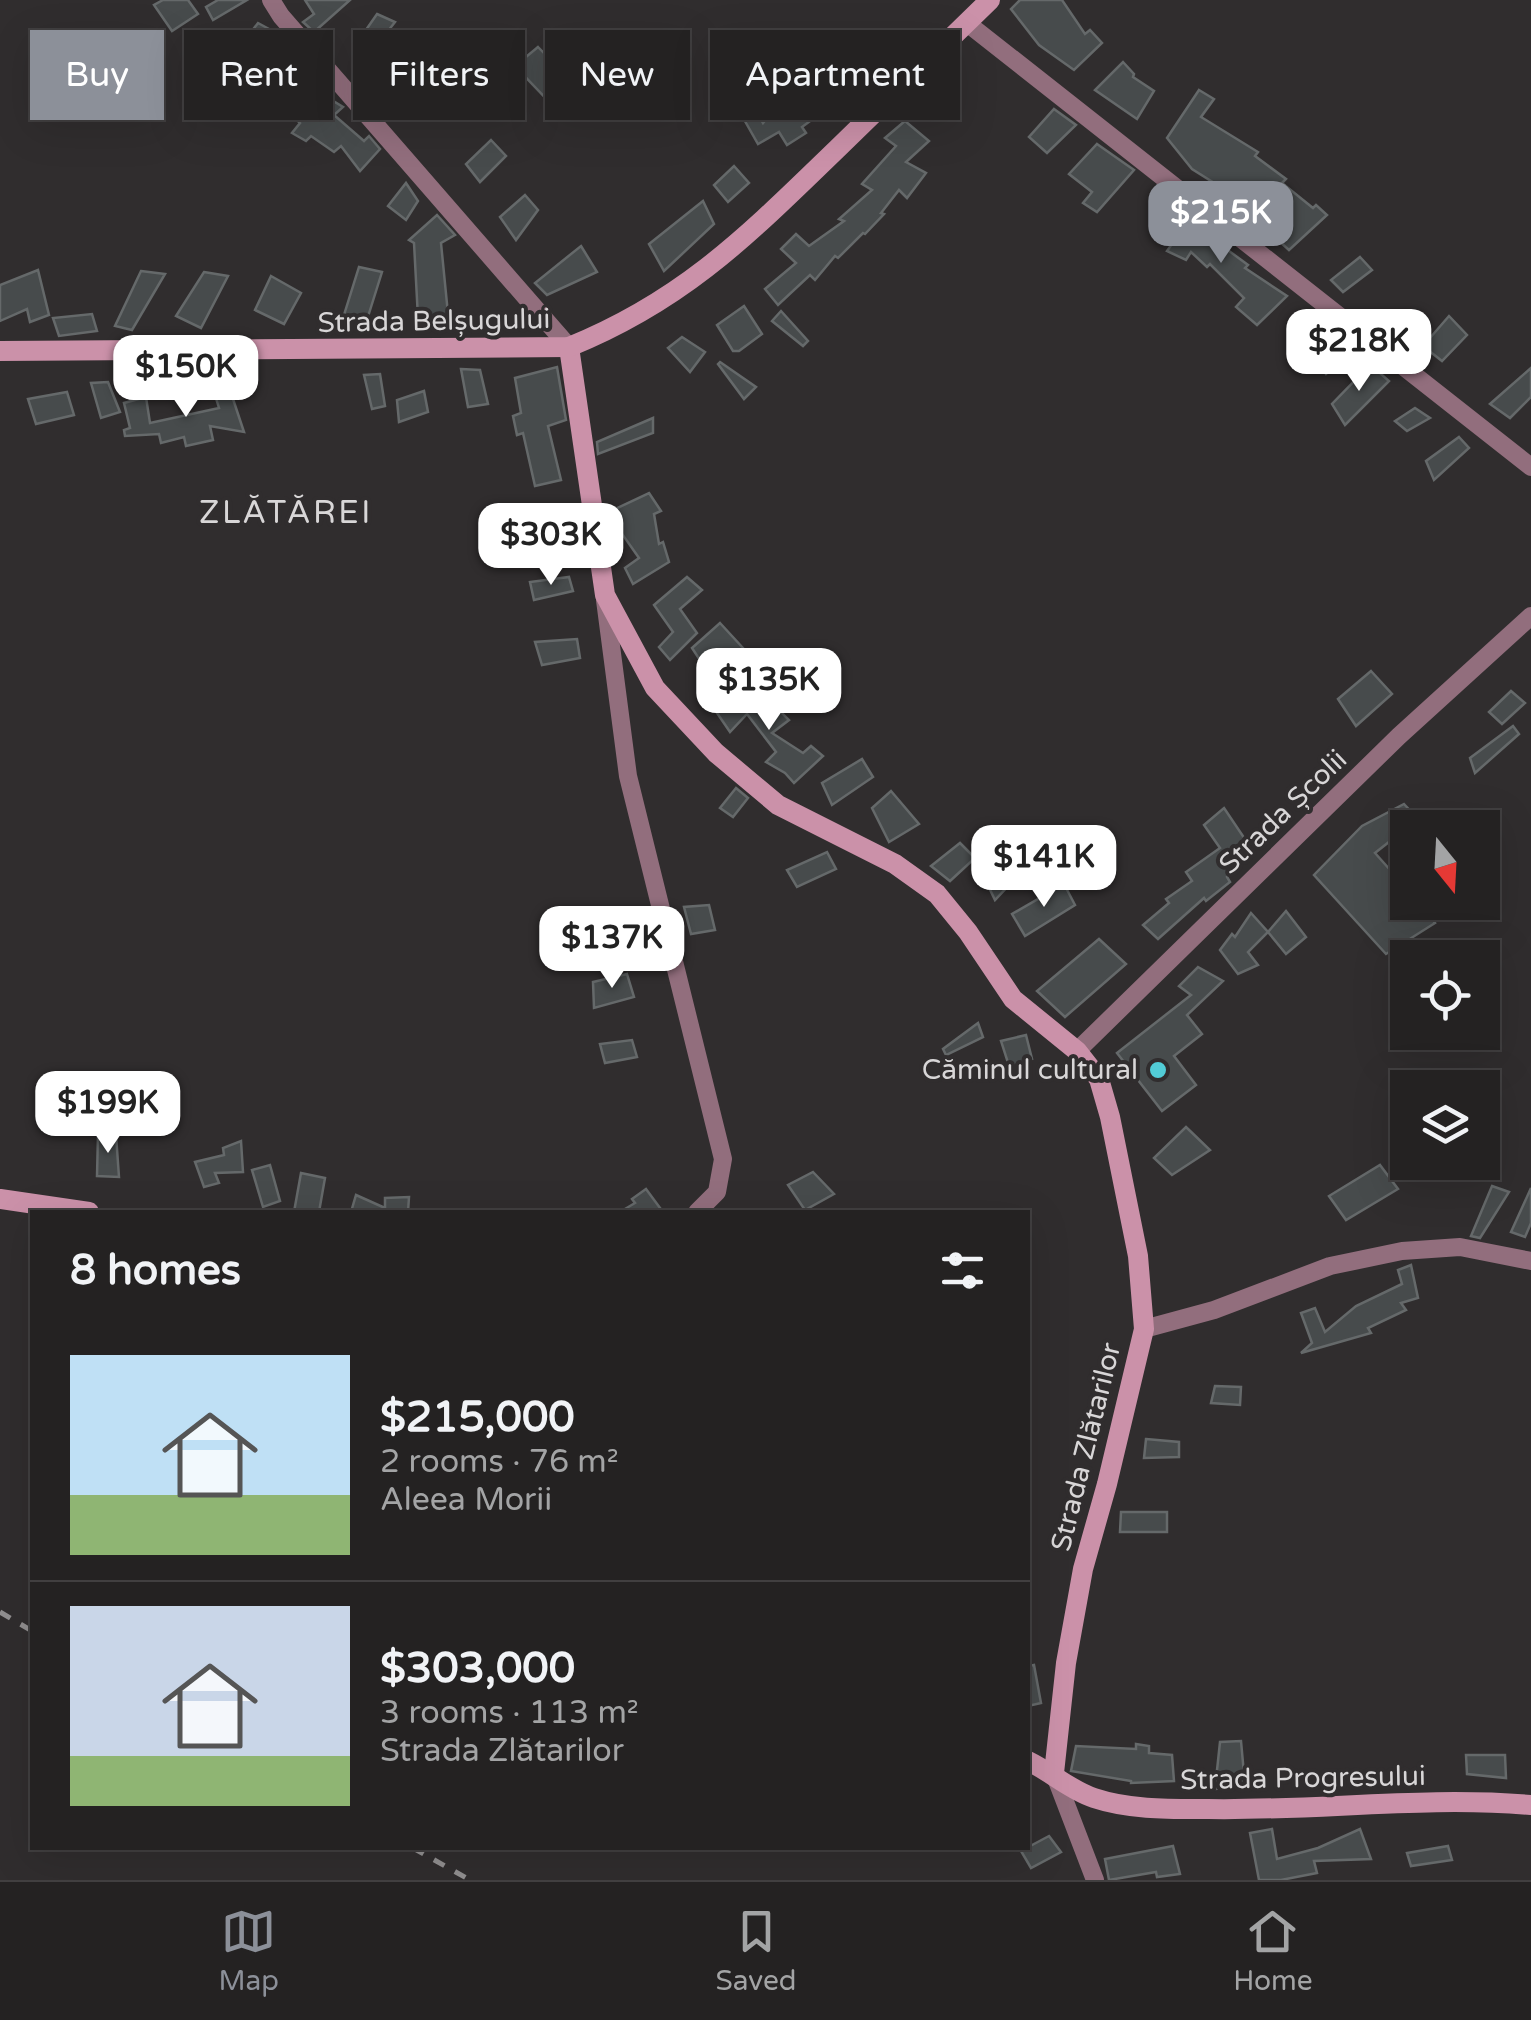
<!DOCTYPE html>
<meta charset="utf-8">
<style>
body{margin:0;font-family:"Varela Round",sans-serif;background:#2c2a2a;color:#f1f3f6;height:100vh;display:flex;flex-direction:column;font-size:38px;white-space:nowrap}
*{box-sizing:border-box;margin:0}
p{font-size:32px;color:#a3a4a5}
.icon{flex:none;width:55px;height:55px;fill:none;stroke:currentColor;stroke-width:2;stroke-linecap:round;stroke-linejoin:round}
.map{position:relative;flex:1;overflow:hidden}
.side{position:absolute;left:30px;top:1210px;width:1000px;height:640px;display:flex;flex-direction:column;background:#242222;border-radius:0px;box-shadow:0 10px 40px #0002,0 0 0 2px #413f40}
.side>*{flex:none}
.banner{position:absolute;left:30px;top:30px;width:1000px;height:90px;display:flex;gap:20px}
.needle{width:65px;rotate:162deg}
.controls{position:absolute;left:1390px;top:810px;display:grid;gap:20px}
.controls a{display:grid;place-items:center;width:110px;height:110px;border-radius:0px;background:#242222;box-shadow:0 10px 40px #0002,0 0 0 2px #413f40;font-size:50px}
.price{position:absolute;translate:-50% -85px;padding:0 22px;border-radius:20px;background:#fff;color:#222;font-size:32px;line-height:65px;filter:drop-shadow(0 2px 5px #0008)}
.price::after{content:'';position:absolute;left:50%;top:60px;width:30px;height:22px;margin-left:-15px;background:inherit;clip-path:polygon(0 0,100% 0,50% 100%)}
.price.selected{background:#8c9099;color:#fff}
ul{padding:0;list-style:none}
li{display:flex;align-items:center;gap:30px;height:250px;padding:0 40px}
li+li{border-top:2px solid #413f40}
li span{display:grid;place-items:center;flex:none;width:280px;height:200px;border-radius:0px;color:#555}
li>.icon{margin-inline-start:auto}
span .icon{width:120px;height:120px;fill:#fffc;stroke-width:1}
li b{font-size:42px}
h2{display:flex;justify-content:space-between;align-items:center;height:120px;padding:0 40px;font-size:42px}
.tag{padding:0 35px;border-radius:0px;background:#242222;box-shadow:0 10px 40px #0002,0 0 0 2px #413f40;font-size:35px;line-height:90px}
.tag.selected{background:#8c9099;color:#fff}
.menu{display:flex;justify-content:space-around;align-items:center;height:140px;border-top:2px solid #413f40;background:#242222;font-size:28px;color:#a3a4a5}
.menu a{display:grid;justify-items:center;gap:5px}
.menu .selected{color:#8c9099}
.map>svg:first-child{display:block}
.building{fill:#474b4c;stroke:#65696a;stroke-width:2.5}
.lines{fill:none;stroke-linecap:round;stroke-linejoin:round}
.street{stroke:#926e7d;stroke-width:18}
.secondary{stroke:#cb91a9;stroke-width:20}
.rail{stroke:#918f90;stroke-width:5;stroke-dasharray:12 12;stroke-linecap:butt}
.poi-dot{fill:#52ccd6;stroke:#302d2e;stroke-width:4}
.labels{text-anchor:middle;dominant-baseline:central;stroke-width:8;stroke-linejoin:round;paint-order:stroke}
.street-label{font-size:28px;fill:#d8d6d7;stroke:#302d2e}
.poi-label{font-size:28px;fill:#d8d6d7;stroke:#302d2e;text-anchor:end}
.quarter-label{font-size:32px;letter-spacing:2.5px;fill:#d8d6d7;stroke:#302d2e}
</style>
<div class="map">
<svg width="1531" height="1880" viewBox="0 0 1531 1880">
<rect width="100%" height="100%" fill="#302d2e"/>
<g class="building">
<polygon points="163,0 188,0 198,14 172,31 154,5"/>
<polygon points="218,0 247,0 213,20 206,7"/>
<polygon points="305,0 350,0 314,32 303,22 314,14"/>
<polygon points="1020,0 1062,0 1085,34 1090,30 1102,43 1074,70 1039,45 1011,9"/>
<polygon points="377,14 395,22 381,40 408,75 385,99 370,80 383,68 359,40"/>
<polygon points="258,23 282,36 272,48 308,73 311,69 323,84 317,91 343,107 334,115 364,141 369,136 380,149 360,171 341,146 334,152 311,136 306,141 292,133 300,123 271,95 268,99 248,80 237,93 216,78"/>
<polygon points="865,39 891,67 860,90 862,94 848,106 840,99 802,127 806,133 787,145 779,132 758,144 733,100 746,93 763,123 787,94 812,81 820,92 865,73 852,50"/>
<polygon points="538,47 582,92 558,111 515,66"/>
<polygon points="432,56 444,66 410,100 405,97"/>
<polygon points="1123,62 1134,74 1133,77 1154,91 1137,119 1095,90"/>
<polygon points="1199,90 1214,99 1201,117 1258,152 1255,156 1286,179 1282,183 1313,208 1316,205 1327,215 1289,250 1278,240 1282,237 1258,204 1249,211 1232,184 1227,191 1192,169 1167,138"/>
<polygon points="1054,109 1076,125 1047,153 1029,137"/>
<polygon points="905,121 929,141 906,162 926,173 907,198 899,190 881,213 884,214 865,234 863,233 838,258 835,256 815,280 810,275 778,305 765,289 796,263 781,249 796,234 809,246 844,221 839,219 872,190 862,184 896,146 885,138"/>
<polygon points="491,140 506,156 480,182 466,164"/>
<polygon points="1097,144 1134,170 1097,212 1083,203 1092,192 1069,174"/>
<polygon points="734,166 749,183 728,202 714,185"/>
<polygon points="406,183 418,201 406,220 388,206"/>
<polygon points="525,195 538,210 516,240 500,217"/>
<polygon points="703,201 714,224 664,271 649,244"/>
<polygon points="1175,211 1248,265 1245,268 1287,296 1257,325 1236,307 1244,298 1210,264 1207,267 1191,252 1186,260 1167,251 1172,244 1152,233"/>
<polygon points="437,215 455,235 441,243 448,314 418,318 414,243 409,240"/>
<polygon points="581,246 597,272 547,295 535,283"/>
<polygon points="1360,257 1372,270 1343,292 1331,280"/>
<polygon points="359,267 382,272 366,323 344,315"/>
<polygon points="38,270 49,315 30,322 27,309 0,321 0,285"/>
<polygon points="141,271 165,274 132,330 115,326"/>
<polygon points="204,272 228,276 201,328 176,316"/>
<polygon points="271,276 301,293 284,324 255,310"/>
<polygon points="744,306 762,334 739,351 733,351 717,325"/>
<polygon points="781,311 808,341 803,346 772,321"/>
<polygon points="92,314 97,331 59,336 53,318"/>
<polygon points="1449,316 1467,335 1442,361 1423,346"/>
<polygon points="682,337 705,352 690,372 668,348"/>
<polygon points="1339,337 1352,352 1326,374 1314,359"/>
<polygon points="720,362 756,387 744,399 718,364"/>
<polygon points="557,367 566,420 548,426 561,480 535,486 523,433 517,435 513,416 521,413 515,378"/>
<polygon points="1368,367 1373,367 1389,381 1345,425 1332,404"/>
<polygon points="1531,368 1531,397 1510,418 1490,404"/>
<polygon points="461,369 480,370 488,404 468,407"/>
<polygon points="380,374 385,406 372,409 364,375"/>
<polygon points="227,381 244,432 210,426 213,440 186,446 184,437 161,443 159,434 125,436 124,430 130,428 124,403 146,397 150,423 219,408 212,385"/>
<polygon points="108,382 120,412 101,418 91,383"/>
<polygon points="424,391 428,412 399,422 397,400"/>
<polygon points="67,392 74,415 36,424 28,399"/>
<polygon points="1415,408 1430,418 1407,431 1395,421"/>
<polygon points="653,418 653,433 598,454 597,442"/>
<polygon points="1459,437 1469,448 1434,480 1426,461"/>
<polygon points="649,493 661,511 654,514 659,544 663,542 669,562 633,584 625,568 639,558 620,531 611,511"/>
<polygon points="557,510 566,540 523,543 513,516"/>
<polygon points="569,577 573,591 534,600 530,582"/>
<polygon points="687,577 702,590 680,609 697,633 670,660 659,647 673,632 654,605"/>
<polygon points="720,623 743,648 709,674 692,648"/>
<polygon points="577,639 580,658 542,665 535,642"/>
<polygon points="1371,671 1392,694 1356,726 1338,699"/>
<polygon points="747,687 767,713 776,707 789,720 772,733 803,753 811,746 823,756 794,783 785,773 766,762 776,752 747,714 730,732 715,710"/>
<polygon points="1511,691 1525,703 1502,724 1489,712"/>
<polygon points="1513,726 1519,734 1475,773 1470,758"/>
<polygon points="862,759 873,777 832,805 822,783"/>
<polygon points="736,788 748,798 733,817 720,808"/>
<polygon points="891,791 919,824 889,842 872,808"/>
<polygon points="1404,804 1418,819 1375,853 1408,890 1408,902 1418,902 1435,923 1386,954 1314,875 1362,826"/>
<polygon points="1224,808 1253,851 1227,877 1230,882 1206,901 1204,898 1158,939 1143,925 1169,903 1166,899 1192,881 1186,872 1220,848 1204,825"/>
<polygon points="960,843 975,858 950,881 931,866"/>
<polygon points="827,852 836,869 797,887 787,870"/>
<polygon points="999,860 1011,883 995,900 983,875"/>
<polygon points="1064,884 1075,905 1025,936 1012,914"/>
<polygon points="709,905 715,930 691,934 684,907"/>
<polygon points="1286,911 1306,937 1286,954 1268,932"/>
<polygon points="1251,913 1268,932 1248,952 1258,965 1238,974 1220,950 1232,934 1235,937"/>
<polygon points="1099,939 1126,964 1065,1017 1037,991"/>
<polygon points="1198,967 1223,981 1187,1015 1202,1034 1174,1056 1196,1085 1162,1111 1117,1053 1191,995 1179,986"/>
<polygon points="627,974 634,997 594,1008 593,982"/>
<polygon points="978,1023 983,1037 946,1055 943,1049"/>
<polygon points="1026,1035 1032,1059 1009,1066 1001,1041"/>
<polygon points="632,1040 637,1057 605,1063 600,1044"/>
<polygon points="1186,1127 1210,1150 1172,1175 1154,1158"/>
<polygon points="98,1135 116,1135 119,1177 97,1176"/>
<polygon points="241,1141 243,1172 215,1173 219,1183 204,1187 195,1162 224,1155 223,1148"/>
<polygon points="270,1165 280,1201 263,1207 252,1170"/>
<polygon points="1380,1165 1398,1189 1346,1220 1329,1196"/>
<polygon points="813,1172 834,1194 805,1210 788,1185"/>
<polygon points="301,1173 325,1178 319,1212 294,1212"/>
<polygon points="1492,1186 1509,1192 1480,1238 1471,1236"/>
<polygon points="1531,1188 1531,1223 1525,1237 1511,1232"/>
<polygon points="646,1189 663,1212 620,1212 635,1203 632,1199"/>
<polygon points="356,1195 385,1208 385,1198 409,1197 408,1212 351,1212"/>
<polygon points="1411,1265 1418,1298 1401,1303 1406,1310 1368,1328 1371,1333 1301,1353 1312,1343 1301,1313 1315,1308 1325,1332 1356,1306 1402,1284 1398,1270"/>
<polygon points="1215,1386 1241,1387 1240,1405 1211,1403"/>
<polygon points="1146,1439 1179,1442 1179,1457 1144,1458"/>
<polygon points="1121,1512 1167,1512 1167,1532 1120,1532"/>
<polygon points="1034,1665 1041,1703 1028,1706 1028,1666"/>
<polygon points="1241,1741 1245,1785 1215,1789 1220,1742"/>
<polygon points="1136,1744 1149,1746 1149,1753 1172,1755 1174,1781 1131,1783 1131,1781 1071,1771 1076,1746 1136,1749"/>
<polygon points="1466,1755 1505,1755 1506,1778 1467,1774"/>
<polygon points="1272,1829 1277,1859 1318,1848 1360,1829 1371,1859 1314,1861 1317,1873 1281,1880 1259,1880 1250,1833"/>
<polygon points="1049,1836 1061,1852 1031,1868 1021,1851"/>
<polygon points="1173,1846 1180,1874 1157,1877 1156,1872 1109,1880 1105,1859"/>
<polygon points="1448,1846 1452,1860 1411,1866 1407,1853"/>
</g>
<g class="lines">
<g class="street">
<polyline points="271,0 281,16 569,347"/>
<polyline points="967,23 1531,467"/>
<polyline points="605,600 628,776 723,1159 717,1192 697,1212"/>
<polyline points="1077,1051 1399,736 1531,616"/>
<polyline points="1144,1329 1214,1310 1330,1266 1402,1251 1460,1247 1531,1261"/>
<polyline points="1054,1773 1095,1880"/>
</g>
<g class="secondary">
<polyline points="569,347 605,595 655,688 716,753 778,805 895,864 937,894 968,932 1013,999 1077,1051 1099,1079 1110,1117 1138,1256 1144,1329 1107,1484 1083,1569 1066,1663 1054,1773"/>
<path d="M0,351L569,347C685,300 749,234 837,149C888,100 939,50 990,0"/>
<polyline points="0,1199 89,1212"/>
<path d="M1028,1761C1051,1772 1070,1790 1094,1798C1130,1810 1171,1809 1208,1809C1316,1811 1423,1796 1531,1805"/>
</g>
<g class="rail">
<polyline points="0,1612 32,1631"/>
<polyline points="413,1848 470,1880"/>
</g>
</g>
<circle class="poi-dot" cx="1158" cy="1070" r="10"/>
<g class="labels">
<g class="street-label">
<text transform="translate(434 321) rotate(-1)">Strada Belșugului</text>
<text transform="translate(1283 812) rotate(-44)">Strada Școlii</text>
<text transform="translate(1086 1447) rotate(-76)">Strada Zlătarilor</text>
<text transform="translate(1303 1778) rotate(-1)">Strada Progresului</text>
</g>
<g class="poi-label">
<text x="1138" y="1070">Căminul cultural</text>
</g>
<g class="quarter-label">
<text x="286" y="513">ZLĂTĂREI</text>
</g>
</g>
</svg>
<div class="controls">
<a><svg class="needle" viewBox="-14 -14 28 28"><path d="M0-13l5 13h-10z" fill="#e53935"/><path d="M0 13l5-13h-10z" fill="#a3a4a5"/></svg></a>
<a><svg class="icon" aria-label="locate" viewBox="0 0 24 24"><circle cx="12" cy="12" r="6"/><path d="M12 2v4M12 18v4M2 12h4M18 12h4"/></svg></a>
<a><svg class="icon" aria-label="layers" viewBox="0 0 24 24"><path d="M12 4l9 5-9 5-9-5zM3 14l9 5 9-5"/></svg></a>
</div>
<b class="price selected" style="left:1221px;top:266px">$215K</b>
<b class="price" style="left:1359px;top:394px">$218K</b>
<b class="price" style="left:186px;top:420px">$150K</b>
<b class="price" style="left:551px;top:588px">$303K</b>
<b class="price" style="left:769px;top:733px">$135K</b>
<b class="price" style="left:1044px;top:910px">$141K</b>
<b class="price" style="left:612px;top:991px">$137K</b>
<b class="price" style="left:108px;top:1156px">$199K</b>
<div class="banner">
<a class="tag selected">Buy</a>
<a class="tag">Rent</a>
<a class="tag">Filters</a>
<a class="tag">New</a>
<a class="tag">Apartment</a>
</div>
<section class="side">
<h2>8 homes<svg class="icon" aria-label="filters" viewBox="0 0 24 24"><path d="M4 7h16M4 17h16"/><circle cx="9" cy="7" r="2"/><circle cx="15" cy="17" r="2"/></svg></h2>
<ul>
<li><span style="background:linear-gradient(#bfe0f5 70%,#8fb573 0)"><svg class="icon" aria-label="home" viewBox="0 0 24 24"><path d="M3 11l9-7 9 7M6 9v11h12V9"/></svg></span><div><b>$215,000</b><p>2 rooms · 76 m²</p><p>Aleea Morii</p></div></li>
<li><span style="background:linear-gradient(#c9d6e8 75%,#8fb573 0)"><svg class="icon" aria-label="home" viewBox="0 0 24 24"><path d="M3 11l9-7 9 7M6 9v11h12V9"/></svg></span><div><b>$303,000</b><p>3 rooms · 113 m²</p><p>Strada Zlătarilor</p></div></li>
</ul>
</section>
</div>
<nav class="menu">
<a class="selected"><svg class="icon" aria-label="map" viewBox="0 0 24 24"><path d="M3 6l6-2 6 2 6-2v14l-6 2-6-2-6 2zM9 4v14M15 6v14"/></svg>Map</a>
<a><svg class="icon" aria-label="saved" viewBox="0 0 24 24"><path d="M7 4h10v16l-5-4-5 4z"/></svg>Saved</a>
<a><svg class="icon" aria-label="home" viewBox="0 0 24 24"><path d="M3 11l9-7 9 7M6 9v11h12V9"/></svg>Home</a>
</nav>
